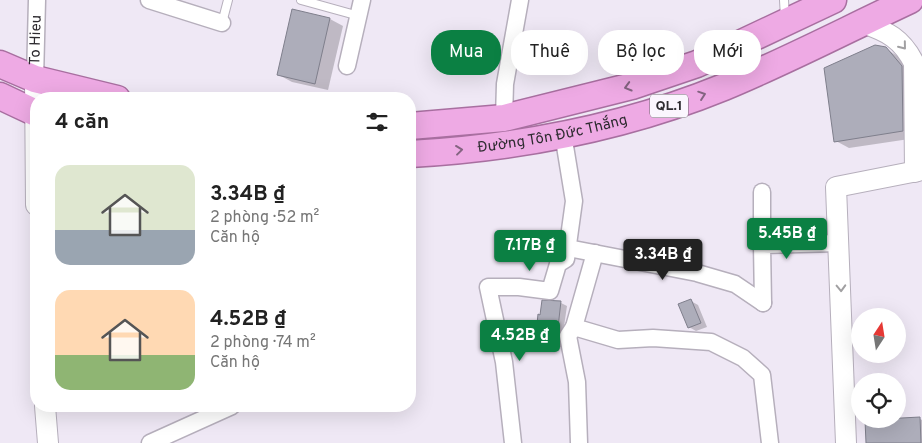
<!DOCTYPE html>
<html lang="vi">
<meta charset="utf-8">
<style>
body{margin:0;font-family:Overpass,sans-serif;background:#f6f6f6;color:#222;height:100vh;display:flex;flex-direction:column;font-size:19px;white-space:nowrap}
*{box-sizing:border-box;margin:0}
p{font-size:16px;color:#767676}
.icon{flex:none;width:28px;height:28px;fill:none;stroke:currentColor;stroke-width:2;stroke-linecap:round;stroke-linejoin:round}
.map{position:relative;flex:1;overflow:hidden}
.sheet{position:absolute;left:30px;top:92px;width:386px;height:320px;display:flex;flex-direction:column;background:#fff;border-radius:20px;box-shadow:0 5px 20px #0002}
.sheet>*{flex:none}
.guide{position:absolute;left:431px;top:30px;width:415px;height:45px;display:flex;gap:10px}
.needle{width:32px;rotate:12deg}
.buttons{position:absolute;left:851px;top:308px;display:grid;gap:10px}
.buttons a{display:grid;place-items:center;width:55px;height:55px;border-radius:50%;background:#fff;box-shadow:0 5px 20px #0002;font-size:25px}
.price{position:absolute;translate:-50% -42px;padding:0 11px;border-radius:5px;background:#0b8043;color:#fff;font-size:16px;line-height:32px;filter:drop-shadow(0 1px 2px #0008)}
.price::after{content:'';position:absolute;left:50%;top:30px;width:15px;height:11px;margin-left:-8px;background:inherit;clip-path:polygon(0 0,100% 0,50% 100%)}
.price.on{background:#222;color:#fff}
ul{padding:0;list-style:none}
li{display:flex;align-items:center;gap:15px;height:125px;padding:0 25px}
li span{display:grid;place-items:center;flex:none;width:140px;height:100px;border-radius:15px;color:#555}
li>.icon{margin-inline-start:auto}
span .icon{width:60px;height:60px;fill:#fffc;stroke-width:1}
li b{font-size:21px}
h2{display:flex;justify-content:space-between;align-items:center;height:60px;padding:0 25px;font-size:21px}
.pill{padding:0 18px;border-radius:20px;background:#fff;box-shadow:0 5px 20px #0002;font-size:18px;line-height:45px}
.pill.on{background:#0b8043;color:#fff}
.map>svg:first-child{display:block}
.shadow{fill:#0003}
.building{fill:#adadba;stroke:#7f7f8c}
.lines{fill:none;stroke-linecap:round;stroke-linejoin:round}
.service-casing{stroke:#b6afbc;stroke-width:10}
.minor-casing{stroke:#b6afbc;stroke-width:19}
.tertiary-casing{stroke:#b6afbc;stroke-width:22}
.trunk-casing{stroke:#a86fa0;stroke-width:29}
.service{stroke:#fff;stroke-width:8}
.minor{stroke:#fff;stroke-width:16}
.tertiary{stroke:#fff;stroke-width:20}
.trunk{stroke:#eeaae4;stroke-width:26}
.oneway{stroke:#a1a0a2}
.oneway2{stroke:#846481}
.labels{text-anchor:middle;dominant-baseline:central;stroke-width:4.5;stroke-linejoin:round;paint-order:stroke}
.shield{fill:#fbf6fe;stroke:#6c686e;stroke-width:1}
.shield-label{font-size:14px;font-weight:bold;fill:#2e2b30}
.street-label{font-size:15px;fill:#2e2b30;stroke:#fbf6fe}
</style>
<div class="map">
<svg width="922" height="443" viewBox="0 0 922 443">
<rect width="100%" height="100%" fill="#efe8f5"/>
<g class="shadow">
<polygon points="293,10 330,19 343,26 328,90 292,82 279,75"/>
<polygon points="883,47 904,60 916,138 849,148 836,141"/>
<polygon points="543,301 561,303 567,306 561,347 542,345 536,342"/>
<polygon points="691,301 698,305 707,327 696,331 689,327"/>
<polygon points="920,419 922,420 922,443 868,443"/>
</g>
<g class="building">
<polygon points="292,9 330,18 315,84 277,75"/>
<polygon points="875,45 886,47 902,66 903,131 834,142 824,68"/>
<polygon points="691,299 701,323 688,328 678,304"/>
<polygon points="542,300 561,301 556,345 535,343 538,314 540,315"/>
<polygon points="920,417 921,443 866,443 865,420"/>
</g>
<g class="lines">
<defs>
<g id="service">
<polyline points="301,0 359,16"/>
<polyline points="784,0 785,18"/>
<polyline points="222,23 228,0"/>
</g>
<g id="minor">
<polyline points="149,0 222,23"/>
<polyline points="347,66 362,0"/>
<path id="s1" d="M35,79L37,0"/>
<polyline points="504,118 505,84 520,0"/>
<polyline points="762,192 762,245"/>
<polyline points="568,248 697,273 735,284 763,303"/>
<polyline points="595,253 574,327 618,340 653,338 711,342 743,358 762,375 770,443"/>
<polyline points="763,303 762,245 839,243"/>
<polyline points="574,327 568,336 577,382 579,443"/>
<polyline points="150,443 232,406"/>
<polyline points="513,443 504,362 488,287 519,287 550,291 558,264 566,259 574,201 563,134"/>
</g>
<g id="tertiary">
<path d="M862,23C887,31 902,39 914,63L915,172"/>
<polyline points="35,79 36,205"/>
<polyline points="45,406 48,443"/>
<polyline points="846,443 836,187 922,170"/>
</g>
<g id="trunk">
<polyline points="0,64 35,79 117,99"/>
<polyline points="0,96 36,113"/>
<polyline points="410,126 504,118 632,86 697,64 833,0"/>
<path id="s2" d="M410,154C516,148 626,127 724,87C787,61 848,29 910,0"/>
</g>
</defs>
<use href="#service" class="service-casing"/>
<use href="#minor" class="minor-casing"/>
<use href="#tertiary" class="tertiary-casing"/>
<use href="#trunk" class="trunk-casing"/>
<use href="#service" class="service"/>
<use href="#minor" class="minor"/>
<use href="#tertiary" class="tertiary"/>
<use href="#trunk" class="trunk"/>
</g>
<defs><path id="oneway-chevron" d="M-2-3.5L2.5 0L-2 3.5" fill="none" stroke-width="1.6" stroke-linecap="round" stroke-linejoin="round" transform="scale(1.25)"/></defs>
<g class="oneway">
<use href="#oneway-chevron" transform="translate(903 46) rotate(51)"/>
<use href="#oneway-chevron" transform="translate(841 288) rotate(88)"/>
</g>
<g class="oneway2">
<use href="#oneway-chevron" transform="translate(628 87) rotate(164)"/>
<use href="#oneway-chevron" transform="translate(702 95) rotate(-19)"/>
<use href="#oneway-chevron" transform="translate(459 150) rotate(-7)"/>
</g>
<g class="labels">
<rect class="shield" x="650" y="94.5" width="38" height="23" rx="4"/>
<g class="shield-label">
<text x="669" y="106">QL.1</text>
</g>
<g class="street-label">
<text stroke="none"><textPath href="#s1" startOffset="39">To Hieu</textPath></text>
<text stroke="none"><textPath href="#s2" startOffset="144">Đường Tôn Đức Thắng</textPath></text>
</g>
</g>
</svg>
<div class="buttons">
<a><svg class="needle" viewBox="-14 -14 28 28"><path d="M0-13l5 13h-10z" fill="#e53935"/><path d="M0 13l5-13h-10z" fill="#767676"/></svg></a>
<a><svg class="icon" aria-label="locate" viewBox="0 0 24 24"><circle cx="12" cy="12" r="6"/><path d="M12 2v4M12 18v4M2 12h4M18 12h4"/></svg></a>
</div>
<b class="price" style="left:787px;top:260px">5.45B ₫</b>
<b class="price" style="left:530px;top:272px">7.17B ₫</b>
<b class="price on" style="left:663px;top:281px">3.34B ₫</b>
<b class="price" style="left:520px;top:362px">4.52B ₫</b>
<div class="guide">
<a class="pill on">Mua</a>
<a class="pill">Thuê</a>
<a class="pill">Bộ lọc</a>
<a class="pill">Mới</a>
</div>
<section class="sheet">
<h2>4 căn<svg class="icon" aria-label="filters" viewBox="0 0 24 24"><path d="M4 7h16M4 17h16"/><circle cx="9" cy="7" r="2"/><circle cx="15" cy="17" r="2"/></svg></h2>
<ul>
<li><span style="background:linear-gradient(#dfe7d0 65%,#9aa5b1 0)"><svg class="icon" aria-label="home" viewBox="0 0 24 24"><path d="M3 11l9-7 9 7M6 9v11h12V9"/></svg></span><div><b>3.34B ₫</b><p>2 phòng · 52 m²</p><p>Căn hộ</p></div></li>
<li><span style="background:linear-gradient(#ffd9b3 65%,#8fb573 0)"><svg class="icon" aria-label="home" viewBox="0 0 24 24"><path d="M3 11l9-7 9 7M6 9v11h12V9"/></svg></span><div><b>4.52B ₫</b><p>2 phòng · 74 m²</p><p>Căn hộ</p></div></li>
</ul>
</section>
</div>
